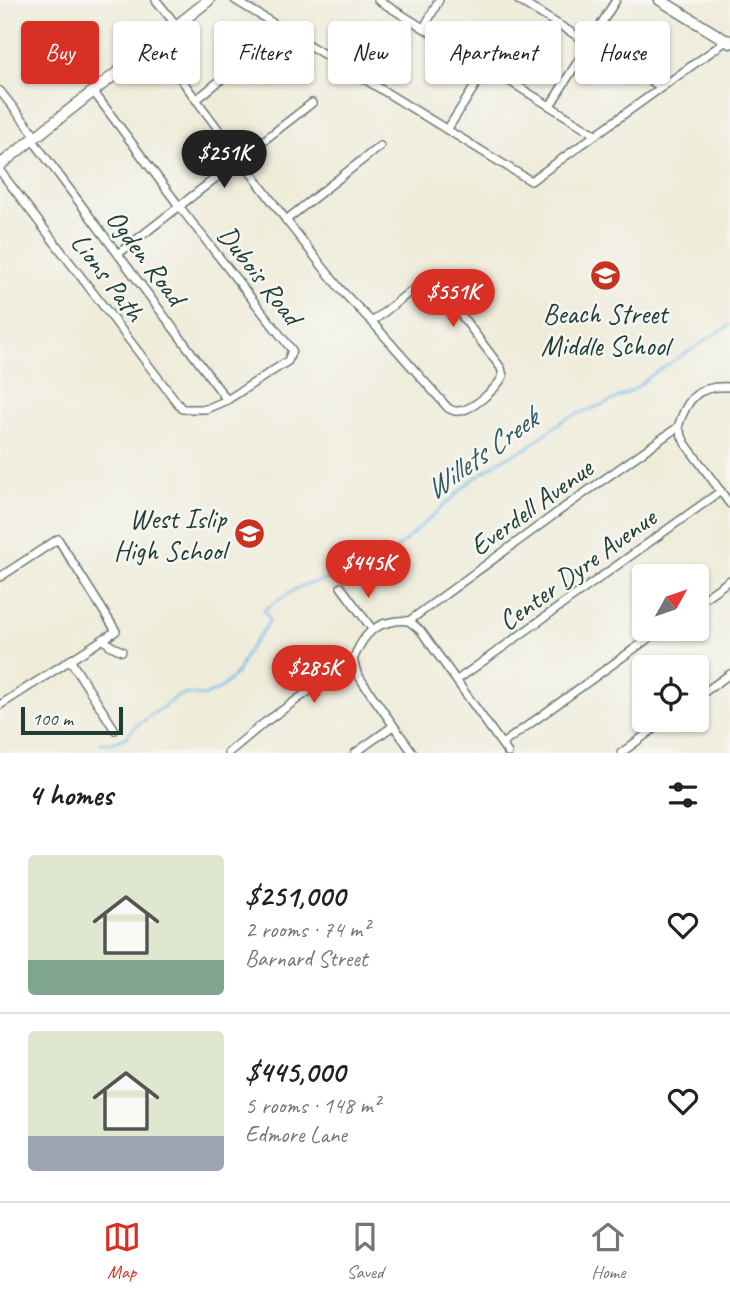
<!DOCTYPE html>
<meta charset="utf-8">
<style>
body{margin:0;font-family:Caveat,sans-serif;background:#f2f2f2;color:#222;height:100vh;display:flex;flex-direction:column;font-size:26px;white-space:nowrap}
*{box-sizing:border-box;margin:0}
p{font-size:23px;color:#767676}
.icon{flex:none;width:38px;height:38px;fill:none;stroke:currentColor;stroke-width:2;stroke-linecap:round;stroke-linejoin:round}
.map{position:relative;height:753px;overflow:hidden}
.panel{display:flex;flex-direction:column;background:#fff;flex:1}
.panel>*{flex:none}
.banner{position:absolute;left:21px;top:21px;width:690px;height:63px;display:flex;gap:14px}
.needle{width:46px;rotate:50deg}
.buttons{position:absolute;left:632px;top:564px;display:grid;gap:14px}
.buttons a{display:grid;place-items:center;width:77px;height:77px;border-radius:7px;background:#fff;box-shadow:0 2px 5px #0004;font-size:35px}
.scale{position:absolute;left:21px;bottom:18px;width:102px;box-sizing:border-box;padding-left:7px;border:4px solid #1f3d34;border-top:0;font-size:19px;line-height:24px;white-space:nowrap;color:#1f3d34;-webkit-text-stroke:5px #f6f6f2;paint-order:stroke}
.price{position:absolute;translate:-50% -60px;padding:0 16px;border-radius:24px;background:#d93025;color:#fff;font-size:23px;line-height:46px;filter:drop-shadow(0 2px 4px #0008)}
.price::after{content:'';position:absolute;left:50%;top:42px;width:21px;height:16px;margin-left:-10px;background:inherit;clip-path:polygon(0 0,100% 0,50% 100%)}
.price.active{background:#222;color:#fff}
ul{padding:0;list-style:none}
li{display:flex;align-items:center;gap:21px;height:175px;padding:0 28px}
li+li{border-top:2px solid #e0e0e0}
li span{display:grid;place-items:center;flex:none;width:196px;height:140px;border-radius:7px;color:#555}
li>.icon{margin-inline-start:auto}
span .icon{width:84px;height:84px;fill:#fffc;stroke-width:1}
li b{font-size:30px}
h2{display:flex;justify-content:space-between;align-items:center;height:84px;padding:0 28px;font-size:30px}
.chip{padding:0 24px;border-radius:7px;background:#fff;box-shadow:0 2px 5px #0004;font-size:24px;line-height:63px}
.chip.active{background:#d93025;color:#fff}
.dock{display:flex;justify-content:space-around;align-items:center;height:98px;border-top:2px solid #e0e0e0;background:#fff;font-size:19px;color:#767676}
.dock a{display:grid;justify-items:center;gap:4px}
.dock .active{color:#d93025}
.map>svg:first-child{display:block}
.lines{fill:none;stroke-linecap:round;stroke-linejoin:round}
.stream{stroke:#6eb7e6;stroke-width:2}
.street-casing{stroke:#687a6e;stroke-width:10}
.secondary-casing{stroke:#687a6e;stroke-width:13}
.street{stroke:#fff;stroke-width:7}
.secondary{stroke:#fff;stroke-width:10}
.labels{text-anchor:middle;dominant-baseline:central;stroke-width:5;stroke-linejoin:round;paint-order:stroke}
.street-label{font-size:28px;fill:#1f3d34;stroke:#f6f6f2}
.poi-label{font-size:28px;fill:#1f3d34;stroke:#f6f6f2}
.water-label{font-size:30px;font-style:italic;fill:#335c60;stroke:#f6f6f2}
</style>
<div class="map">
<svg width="730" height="753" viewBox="0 0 730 753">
<rect width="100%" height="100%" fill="#f6f6f2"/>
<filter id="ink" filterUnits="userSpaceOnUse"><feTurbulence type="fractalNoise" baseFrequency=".0143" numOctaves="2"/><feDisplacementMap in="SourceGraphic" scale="14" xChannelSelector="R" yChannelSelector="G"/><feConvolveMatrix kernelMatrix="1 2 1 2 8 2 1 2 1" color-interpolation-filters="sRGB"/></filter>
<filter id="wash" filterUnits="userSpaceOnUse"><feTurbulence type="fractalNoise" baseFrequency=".00686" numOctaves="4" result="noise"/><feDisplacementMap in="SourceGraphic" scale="28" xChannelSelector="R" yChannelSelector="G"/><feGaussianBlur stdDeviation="1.57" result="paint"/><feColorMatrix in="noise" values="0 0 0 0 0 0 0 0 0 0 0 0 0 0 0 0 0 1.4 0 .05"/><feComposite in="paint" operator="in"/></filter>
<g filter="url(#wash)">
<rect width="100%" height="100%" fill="#efecda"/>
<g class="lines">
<polyline class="stream" points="100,743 112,743 126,737 136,726 178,696 186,694 204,696 220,689 237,673 247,652 269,622 269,617 264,611 266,608 301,586 328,579 334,580 342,575 364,571 395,550 471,481 499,461 525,449 565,419 607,403 633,390 653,374 730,325"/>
</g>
</g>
<g filter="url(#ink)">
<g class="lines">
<defs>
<g id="street">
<polyline points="156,0 177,26"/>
<polyline points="235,0 531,181 729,39"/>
<polyline points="378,0 595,134"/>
<polyline points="518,0 661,87"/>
<polyline points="424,28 439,0"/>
<path d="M154,43L286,220L341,290L372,322L448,408C452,410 454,412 458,411C472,411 497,388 503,376L501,368L443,291C438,286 436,282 429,282C417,283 383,314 372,322"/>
<polyline points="0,91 36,136"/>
<polyline points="196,100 239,65"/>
<polyline points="550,106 616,0"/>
<polyline points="447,130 487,67"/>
<polyline points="32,139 227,400"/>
<polyline points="0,171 182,409 206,409 227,400 288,361 292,350 179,206 93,91"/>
<polyline points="286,220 380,146"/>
<polyline points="118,254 312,103"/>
<path d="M730,387C698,385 687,398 678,427L685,443L730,504"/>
<polyline points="0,577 58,539 116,631 0,705"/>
<polyline points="341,587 372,629"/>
<polyline points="696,604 730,580"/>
<polyline points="409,621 562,509 678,427"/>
<polyline points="103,639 111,646 122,651"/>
<polyline points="70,660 115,730"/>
<polyline points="353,660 357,673 364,684 413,753"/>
<polyline points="457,680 721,491"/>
<polyline points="696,698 730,674"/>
<polyline points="502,744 663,628"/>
<path d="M228,753L264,723L353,660C360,642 370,625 391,622C396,621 402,620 408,621C413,623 417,628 421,631L508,753"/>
<polyline points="355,753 393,726"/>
<polyline points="621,753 667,719"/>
</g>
<g id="secondary">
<polyline points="660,0 730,43"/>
<polyline points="0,165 209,0"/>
</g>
</defs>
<use href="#street" class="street-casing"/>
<use href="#secondary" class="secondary-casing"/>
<use href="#street" class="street"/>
<use href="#secondary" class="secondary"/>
</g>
</g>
<defs>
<symbol id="school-disc" viewBox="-11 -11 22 22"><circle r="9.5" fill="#c8321e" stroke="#f6f6f2"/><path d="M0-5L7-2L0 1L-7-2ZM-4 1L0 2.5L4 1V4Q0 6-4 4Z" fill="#fff"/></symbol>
</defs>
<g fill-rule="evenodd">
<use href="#school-disc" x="588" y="258" width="35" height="35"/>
<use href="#school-disc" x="232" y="516" width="35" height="35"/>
</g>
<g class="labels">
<g class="street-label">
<text transform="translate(146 257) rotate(53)">Ogden Road</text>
<text transform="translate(260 275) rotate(52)">Dubois Road</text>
<text transform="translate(108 277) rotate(53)">Lions Path</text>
<text transform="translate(531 507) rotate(-36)">Everdell Avenue</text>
<text transform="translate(577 569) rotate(-36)">Center Dyre Avenue</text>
</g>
<g class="poi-label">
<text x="605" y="313">Beach Street<tspan x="605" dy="32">Middle School</tspan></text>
<text x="226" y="518" text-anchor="end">West Islip<tspan x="226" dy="32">High School</tspan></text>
</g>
<g class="water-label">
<text transform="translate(481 454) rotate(-36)">Willets Creek</text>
</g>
</g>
</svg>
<div class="buttons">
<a><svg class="needle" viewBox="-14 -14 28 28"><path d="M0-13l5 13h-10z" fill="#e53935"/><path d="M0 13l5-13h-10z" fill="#767676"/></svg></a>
<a><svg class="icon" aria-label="locate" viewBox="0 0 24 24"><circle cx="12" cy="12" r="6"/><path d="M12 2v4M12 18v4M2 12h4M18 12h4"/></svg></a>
</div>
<div class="scale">100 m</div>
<b class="price active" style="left:224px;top:190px">$251K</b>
<b class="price" style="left:453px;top:329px">$551K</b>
<b class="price" style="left:368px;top:600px">$445K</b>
<b class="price" style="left:314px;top:705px">$285K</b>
<div class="banner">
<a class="chip active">Buy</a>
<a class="chip">Rent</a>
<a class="chip">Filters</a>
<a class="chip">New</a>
<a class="chip">Apartment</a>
<a class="chip">House</a>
</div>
</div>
<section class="panel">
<h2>4 homes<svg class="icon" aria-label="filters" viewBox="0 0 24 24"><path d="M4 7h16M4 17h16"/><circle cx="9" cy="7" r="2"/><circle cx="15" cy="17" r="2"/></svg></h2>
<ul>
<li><span style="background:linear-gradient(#dfe7d0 75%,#7fa58c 0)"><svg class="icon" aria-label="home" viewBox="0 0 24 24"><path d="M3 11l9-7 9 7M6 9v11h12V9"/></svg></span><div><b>$251,000</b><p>2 rooms · 74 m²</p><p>Barnard Street</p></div><svg class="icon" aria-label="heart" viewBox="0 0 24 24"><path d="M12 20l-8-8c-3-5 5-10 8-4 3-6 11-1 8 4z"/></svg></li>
<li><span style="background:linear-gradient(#dfe7d0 75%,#9aa5b1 0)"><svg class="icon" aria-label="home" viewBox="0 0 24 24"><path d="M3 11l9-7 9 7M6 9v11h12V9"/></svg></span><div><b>$445,000</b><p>5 rooms · 148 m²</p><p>Edmore Lane</p></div><svg class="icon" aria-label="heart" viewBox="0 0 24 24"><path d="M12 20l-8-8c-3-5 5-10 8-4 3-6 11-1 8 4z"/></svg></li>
</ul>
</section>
<nav class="dock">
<a class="active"><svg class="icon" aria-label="map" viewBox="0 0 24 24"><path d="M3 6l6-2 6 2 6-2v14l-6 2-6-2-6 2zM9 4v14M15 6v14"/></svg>Map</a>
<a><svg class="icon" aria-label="saved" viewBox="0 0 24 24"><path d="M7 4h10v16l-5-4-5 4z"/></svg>Saved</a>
<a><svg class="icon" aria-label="home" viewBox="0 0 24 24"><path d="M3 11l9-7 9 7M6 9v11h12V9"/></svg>Home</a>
</nav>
